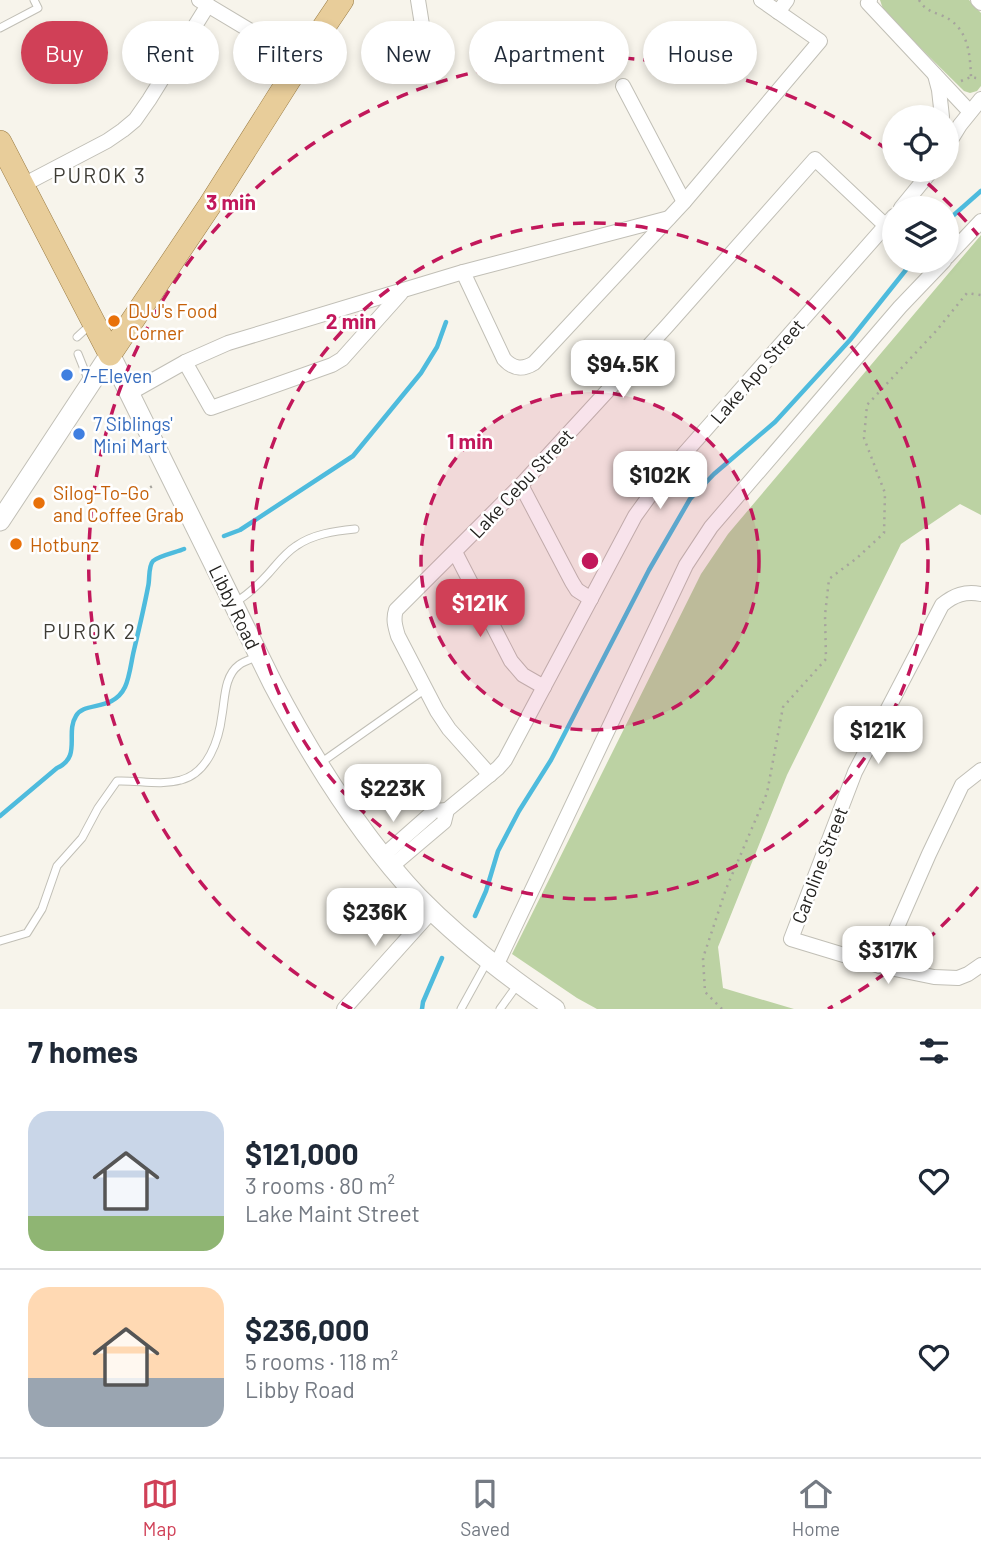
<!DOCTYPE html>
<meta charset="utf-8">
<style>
body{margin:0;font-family:Barlow,sans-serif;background:#f2f2f3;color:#1f2937;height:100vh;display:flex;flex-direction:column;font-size:26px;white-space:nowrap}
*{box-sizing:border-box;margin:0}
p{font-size:23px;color:#747a83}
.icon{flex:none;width:38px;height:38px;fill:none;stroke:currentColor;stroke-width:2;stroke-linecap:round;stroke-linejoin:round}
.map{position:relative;height:1009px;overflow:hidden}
.sheet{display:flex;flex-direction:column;background:#fff;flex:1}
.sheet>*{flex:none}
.guide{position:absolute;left:21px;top:21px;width:940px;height:63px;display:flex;gap:14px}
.buttons{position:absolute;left:882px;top:105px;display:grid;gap:14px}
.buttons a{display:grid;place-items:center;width:77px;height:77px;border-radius:50%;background:#fff;box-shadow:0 4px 10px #0003;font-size:35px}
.price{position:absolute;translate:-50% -60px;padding:0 16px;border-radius:14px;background:#fff;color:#222;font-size:23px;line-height:46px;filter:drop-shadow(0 2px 4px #0008)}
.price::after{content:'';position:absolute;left:50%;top:42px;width:21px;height:16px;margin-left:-10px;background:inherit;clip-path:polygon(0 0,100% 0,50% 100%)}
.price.on{background:#d04057;color:#fff}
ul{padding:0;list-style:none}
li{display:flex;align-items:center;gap:21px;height:175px;padding:0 28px}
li+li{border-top:2px solid #e0e1e3}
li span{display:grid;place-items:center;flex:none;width:196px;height:140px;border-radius:21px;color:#555}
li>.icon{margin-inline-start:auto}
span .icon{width:84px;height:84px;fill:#fffc;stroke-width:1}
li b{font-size:30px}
h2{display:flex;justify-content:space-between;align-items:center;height:84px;padding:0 28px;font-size:30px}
.pill{padding:0 24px;border-radius:32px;background:#fff;box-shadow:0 4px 10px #0003;font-size:24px;line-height:63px}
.pill.on{background:#d04057;color:#fff}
.dock{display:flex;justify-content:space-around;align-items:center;height:98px;border-top:2px solid #e0e1e3;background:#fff;font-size:19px;color:#747a83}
.dock a{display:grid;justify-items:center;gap:4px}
.dock .on{color:#d04057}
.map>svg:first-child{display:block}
.green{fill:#bcd2a3}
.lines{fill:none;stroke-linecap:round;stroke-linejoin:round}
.stream{stroke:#4ebbdd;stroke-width:4.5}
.service-casing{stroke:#c1bfb6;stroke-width:9}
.minor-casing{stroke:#c1bfb6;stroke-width:16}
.secondary-casing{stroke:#c1bfb6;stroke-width:21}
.primary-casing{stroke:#997b43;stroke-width:24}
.path{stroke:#a6a49d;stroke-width:2.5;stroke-dasharray:2 5;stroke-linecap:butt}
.service{stroke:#fff;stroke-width:7}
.minor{stroke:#fff;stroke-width:14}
.secondary{stroke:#fff;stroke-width:19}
.primary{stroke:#e8cd9a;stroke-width:23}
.ring{fill:none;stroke:#c2185b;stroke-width:3.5;stroke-dasharray:12 9}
.food-dot{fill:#e8710a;stroke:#fff;stroke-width:2.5}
.shop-dot{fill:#3f7fe0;stroke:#fff;stroke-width:2.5}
.labels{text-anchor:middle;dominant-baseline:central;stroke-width:5;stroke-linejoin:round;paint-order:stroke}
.food-label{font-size:19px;fill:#c56008;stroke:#fff;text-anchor:start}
.street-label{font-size:19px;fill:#23221f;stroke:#fff}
.shop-label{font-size:19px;fill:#366cbe;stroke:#fff;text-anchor:start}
.neighbourhood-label{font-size:21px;letter-spacing:2px;fill:#3e3c35;stroke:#fff}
.centre{fill:#c2185b;stroke:#fff;stroke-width:3.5}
.ring-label{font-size:21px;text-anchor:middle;font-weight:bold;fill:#c2185b;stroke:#fff;stroke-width:5;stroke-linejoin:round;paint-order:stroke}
</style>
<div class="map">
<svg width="981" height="1009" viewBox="0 0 981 1009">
<rect width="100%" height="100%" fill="#f7f4eb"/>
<g class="green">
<polygon points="880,0 969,0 981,13 981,86 977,91 970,93 964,91 884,12"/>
<polygon points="981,235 981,515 960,504 901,544 787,775 718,947 723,988 794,1009 597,1009 577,998 512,954 701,574 728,534"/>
</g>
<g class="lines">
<g class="stream">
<polyline points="947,221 981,191"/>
<polyline points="224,536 240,530 353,456 421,373 437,347 446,322"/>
<path d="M0,816L57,768C82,757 65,733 76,716C84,701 113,712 125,687C130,676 131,662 134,650C139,629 144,608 148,587C150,580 148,566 153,561C158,556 177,552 184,549"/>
<polyline points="475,916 486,891 498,851 519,811 551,760 649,570 690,499 714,474 775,422 850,340 913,261"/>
<polyline points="422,1009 423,1002 442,958"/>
</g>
<defs>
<g id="service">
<polyline points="0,28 38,8 34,0"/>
<polyline points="77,337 90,325"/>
<polyline points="78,354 88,379"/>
<path d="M234,603C248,595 258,585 268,574C277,564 285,553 296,546C313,534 335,531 355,529"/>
<polyline points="319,764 424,690"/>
<path d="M0,941L27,933L42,909L57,866L82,838L98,808L117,781C138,780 160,786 181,780C208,773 219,740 222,715C225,699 224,676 239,665C244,661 252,659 259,656"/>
<polyline points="461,1009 488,960"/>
<polyline points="500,1009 518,984"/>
</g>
<g id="minor">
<polyline points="199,0 301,61"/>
<polyline points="418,0 423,31"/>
<polyline points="870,0 868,3 970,112"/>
<polyline points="978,0 981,3"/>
<polyline points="778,12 787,0"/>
<polyline points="935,75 939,90 942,117"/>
<polyline points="623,86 684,202"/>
<polyline points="947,146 960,125 981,99"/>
<polyline points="23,185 107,141 123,130 135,120 149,100 208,5"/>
<polyline points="901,208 932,170"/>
<polyline points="947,257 981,221"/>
<path d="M463,272L504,359C513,369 523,370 534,363L684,202L820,41L761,0"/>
<polyline points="185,362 211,408 332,365 342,359 401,293"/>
<polyline points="130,393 185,362 228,343 463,272 669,218"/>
<polyline points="521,485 572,582 577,590 591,599"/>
<polyline points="455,552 511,661 523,675 544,687"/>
<path d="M981,594C965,591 954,595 942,605L855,772L791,939L880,966L934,977L958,978L968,974L981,965"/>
<path d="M490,775L449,729L437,711L398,636C395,626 393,619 396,610L521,485L667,326L815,159L886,226"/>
<polyline points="383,856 434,811 447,810"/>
<polyline points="392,866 444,822 447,810 498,768 505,760 635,516 661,480 894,216"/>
<polyline points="496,966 686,565 711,527 900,307 944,261"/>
<polyline points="880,966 929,854 962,785 981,770"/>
<polyline points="344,1009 432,911"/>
</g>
<path id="secondary" d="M0,521L110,354L273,684C313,760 359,834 418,897C459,939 507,976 555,1009"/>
<polyline id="primary" points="0,142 110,354 210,205 301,61 342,0"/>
</defs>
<use href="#service" class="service-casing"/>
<use href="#minor" class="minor-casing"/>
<use href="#secondary" class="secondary-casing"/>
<use href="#primary" class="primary-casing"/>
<g class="path">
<path d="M919,0C924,9 932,12 941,15C968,26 970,52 971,77"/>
<polyline points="961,81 971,77 981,79"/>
<polyline points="132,498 156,484"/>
<polyline points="722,1009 705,992 703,958 726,889 767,793 783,707 826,659 825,615 829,579 857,558 884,533 885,493 864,438 867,405 937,330 967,293 981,295"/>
</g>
<use href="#service" class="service"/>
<use href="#minor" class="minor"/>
<use href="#secondary" class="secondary"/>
<use href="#primary" class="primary"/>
</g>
<circle cx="590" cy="561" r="169" fill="#c2185b" fill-opacity=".12"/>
<g class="ring">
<circle cx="590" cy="561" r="169"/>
<circle cx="590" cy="561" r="338"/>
<path d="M978 887A507 507 0 0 1 828 1009M352 1009A507 507 0 1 1 892 153M912 170A507 507 0 0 1 978 235"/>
</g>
<g class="food-dot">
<circle cx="114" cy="321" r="7"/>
<circle cx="39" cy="503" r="7"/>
<circle cx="16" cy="544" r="7"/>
</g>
<g class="shop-dot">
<circle cx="67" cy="375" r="7"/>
<circle cx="79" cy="434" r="7"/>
</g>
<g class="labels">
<g class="food-label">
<text x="128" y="310">DJJ's Food<tspan x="128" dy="22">Corner</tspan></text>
<text x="53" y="492">Silog-To-Go<tspan x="53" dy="22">and Coffee Grab</tspan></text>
<text x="30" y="544">Hotbunz</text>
</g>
<g class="street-label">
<text transform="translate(757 371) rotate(-49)">Lake Apo Street</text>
<text transform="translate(521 483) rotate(-47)">Lake Cebu Street</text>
<text transform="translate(235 607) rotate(64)">Libby Road</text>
<text transform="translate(819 865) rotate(-69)">Caroline Street</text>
</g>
<g class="shop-label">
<text x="81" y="375">7-Eleven</text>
<text x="93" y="423">7 Siblings'<tspan x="93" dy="22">Mini Mart</tspan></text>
</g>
<g class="neighbourhood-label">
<text x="100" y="174">PUROK 3</text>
<text x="90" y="630">PUROK 2</text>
</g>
</g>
<circle cx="590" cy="561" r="10" class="centre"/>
<g class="ring-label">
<text x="231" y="210">3 min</text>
<text x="351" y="329">2 min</text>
<text x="470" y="449">1 min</text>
</g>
</svg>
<div class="buttons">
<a><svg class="icon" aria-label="locate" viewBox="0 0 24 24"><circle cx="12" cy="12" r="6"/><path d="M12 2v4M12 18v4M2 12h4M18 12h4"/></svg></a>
<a><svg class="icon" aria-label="layers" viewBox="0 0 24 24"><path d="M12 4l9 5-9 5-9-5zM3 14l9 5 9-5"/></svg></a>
</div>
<b class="price" style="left:623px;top:400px">$94.5K</b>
<b class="price" style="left:660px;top:511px">$102K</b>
<b class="price on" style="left:480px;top:639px">$121K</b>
<b class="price" style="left:878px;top:766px">$121K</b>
<b class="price" style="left:393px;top:824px">$223K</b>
<b class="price" style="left:375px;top:948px">$236K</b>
<b class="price" style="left:888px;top:986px">$317K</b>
<div class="guide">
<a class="pill on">Buy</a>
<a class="pill">Rent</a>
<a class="pill">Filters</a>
<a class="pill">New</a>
<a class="pill">Apartment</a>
<a class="pill">House</a>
</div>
</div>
<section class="sheet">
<h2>7 homes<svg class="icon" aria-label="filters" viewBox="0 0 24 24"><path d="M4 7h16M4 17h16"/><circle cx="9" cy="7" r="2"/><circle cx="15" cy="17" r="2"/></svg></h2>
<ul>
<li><span style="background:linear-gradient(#c9d6e8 75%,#8fb573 0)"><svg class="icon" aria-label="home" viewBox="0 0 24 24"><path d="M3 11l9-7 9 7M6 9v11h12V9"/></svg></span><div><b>$121,000</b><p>3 rooms · 80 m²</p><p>Lake Maint Street</p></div><svg class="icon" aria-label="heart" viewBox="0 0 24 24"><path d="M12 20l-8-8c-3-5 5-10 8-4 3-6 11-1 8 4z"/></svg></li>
<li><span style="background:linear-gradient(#ffd9b3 65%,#9aa5b1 0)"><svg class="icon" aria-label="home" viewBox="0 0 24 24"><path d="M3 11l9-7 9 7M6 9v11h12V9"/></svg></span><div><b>$236,000</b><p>5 rooms · 118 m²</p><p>Libby Road</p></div><svg class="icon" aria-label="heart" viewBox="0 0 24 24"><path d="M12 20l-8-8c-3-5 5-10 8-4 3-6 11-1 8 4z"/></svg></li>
</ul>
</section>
<nav class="dock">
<a class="on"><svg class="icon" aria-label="map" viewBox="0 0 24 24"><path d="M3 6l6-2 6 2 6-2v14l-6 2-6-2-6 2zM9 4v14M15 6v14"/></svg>Map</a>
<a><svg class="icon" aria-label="saved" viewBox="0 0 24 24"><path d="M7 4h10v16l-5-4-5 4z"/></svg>Saved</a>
<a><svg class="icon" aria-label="home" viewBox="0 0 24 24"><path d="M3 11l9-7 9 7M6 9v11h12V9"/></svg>Home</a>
</nav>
